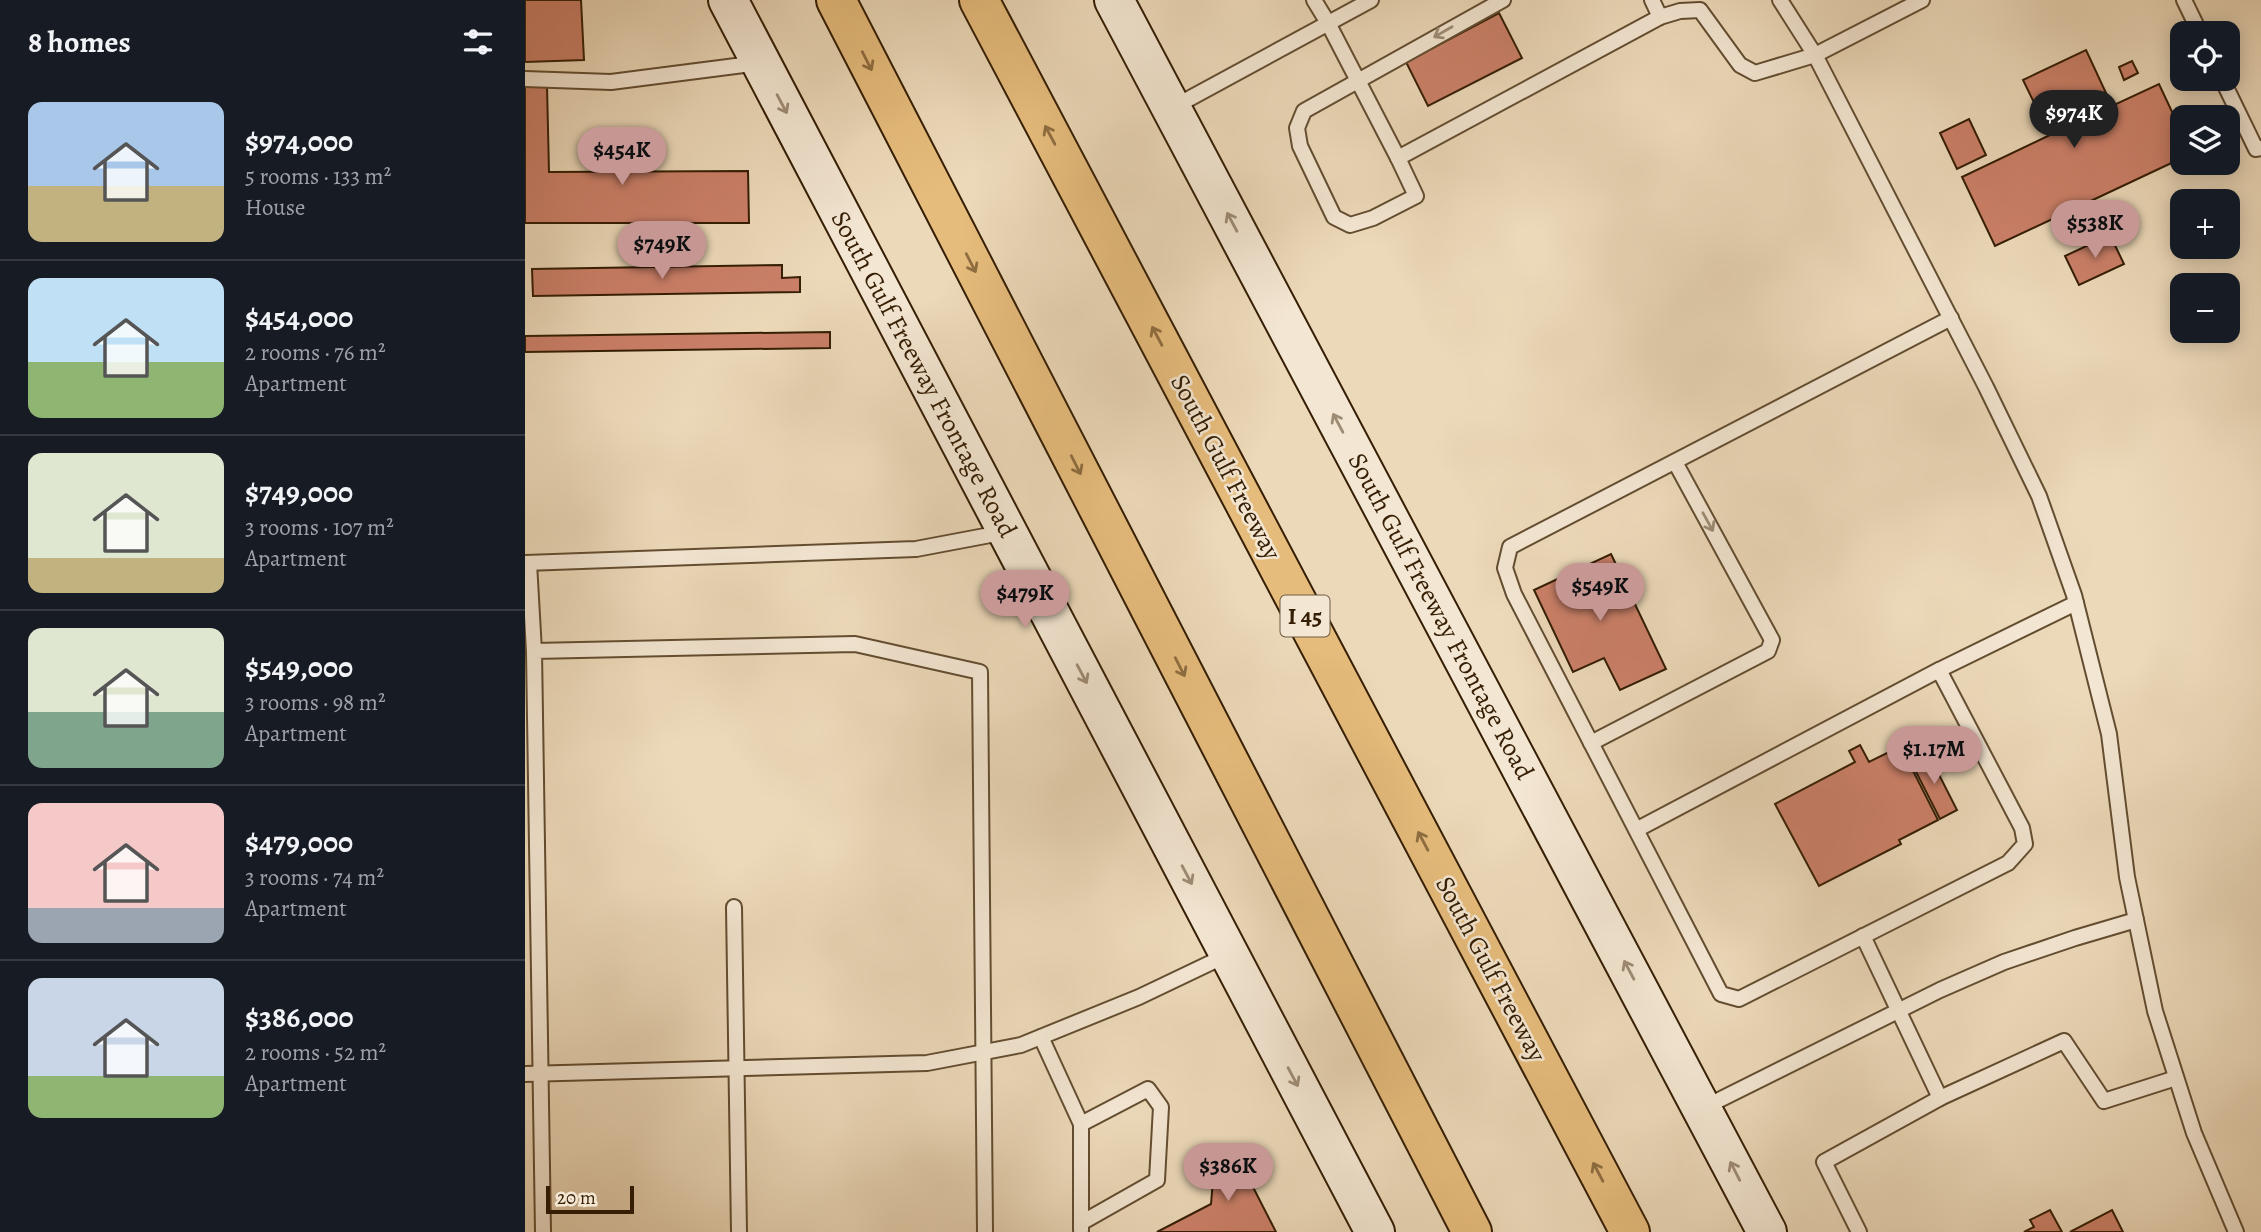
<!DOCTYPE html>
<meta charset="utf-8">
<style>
body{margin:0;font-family:Alegreya,serif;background:#242831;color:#f1f3f6;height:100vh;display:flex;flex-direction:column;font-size:26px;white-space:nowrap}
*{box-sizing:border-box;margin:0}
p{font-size:23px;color:#9ea1a6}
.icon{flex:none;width:38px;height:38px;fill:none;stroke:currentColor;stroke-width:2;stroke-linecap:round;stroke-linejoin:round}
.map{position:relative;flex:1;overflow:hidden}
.side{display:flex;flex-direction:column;background:#171b24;width:525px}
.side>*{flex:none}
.buttons{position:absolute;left:1645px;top:21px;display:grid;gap:14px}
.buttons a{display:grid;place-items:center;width:70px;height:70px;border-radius:14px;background:#171b24;box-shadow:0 4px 18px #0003;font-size:35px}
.scale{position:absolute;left:21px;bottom:18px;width:88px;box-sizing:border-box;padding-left:7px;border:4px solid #351e04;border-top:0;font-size:19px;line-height:24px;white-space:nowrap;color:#351e04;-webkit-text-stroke:5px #f3e6d2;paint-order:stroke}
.price{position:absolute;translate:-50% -60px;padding:0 16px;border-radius:24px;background:#c59692;color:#111;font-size:23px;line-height:46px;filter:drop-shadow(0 2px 4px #0008)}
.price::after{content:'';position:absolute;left:50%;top:42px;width:21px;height:16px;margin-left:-10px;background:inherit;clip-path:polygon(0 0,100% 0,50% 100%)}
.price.current{background:#222;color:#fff}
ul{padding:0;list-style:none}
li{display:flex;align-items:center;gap:21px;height:175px;padding:0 28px}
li+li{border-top:2px solid #363941}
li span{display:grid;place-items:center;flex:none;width:196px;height:140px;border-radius:14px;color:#555}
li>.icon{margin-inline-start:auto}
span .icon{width:84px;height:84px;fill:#fffc;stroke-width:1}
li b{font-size:30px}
h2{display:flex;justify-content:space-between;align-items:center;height:84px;padding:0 28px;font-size:30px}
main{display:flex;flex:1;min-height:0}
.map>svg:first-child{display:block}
.building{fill:#cb8069;stroke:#351e04;stroke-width:2}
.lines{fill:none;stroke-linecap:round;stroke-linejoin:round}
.service-casing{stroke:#634d31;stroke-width:18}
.secondary-casing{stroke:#351e04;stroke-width:42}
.motorway-casing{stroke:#351e04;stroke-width:42}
.service{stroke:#f3e6d2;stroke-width:14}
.secondary{stroke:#f3e6d2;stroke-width:38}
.motorway{stroke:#e6bc7c;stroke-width:38}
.oneway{stroke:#9e8c75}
.oneway2{stroke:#8e6d40}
.labels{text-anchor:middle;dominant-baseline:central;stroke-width:5;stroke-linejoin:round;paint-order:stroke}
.shield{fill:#f3e6d2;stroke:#6e5a42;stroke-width:2}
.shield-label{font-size:24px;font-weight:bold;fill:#351e04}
.street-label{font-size:26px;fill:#351e04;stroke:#f3e6d2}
</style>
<main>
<section class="side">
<h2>8 homes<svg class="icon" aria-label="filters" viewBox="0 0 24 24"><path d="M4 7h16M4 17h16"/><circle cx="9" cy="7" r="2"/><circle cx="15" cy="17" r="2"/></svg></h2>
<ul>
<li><span style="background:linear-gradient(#a9c7e8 60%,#c2b280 0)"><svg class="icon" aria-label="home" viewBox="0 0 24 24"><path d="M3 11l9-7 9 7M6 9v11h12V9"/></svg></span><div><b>$974,000</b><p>5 rooms · 133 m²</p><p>House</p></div></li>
<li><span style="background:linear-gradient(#bfe0f5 60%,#8fb573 0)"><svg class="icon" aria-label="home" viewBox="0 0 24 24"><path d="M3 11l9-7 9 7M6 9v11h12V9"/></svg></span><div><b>$454,000</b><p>2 rooms · 76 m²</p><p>Apartment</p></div></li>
<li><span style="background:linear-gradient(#dfe7d0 75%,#c2b280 0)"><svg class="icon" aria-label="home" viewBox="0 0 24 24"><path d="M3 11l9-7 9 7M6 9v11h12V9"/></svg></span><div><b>$749,000</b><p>3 rooms · 107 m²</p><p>Apartment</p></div></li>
<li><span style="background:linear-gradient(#dfe7d0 60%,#7fa58c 0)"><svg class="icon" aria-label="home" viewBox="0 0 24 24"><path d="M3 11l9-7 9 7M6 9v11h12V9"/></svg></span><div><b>$549,000</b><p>3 rooms · 98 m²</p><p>Apartment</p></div></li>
<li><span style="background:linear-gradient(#f6c9c9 75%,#9aa5b1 0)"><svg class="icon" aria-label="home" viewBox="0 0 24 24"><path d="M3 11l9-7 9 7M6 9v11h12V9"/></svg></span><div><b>$479,000</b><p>3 rooms · 74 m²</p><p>Apartment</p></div></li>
<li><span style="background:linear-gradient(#c9d6e8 70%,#8fb573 0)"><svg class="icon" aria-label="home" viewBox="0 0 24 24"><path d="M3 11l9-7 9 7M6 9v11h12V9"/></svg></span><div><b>$386,000</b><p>2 rooms · 52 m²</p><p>Apartment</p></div></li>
</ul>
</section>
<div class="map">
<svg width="1736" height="1232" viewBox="0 0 1736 1232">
<rect width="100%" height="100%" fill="#ecd9b9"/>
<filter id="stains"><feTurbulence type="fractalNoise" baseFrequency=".00286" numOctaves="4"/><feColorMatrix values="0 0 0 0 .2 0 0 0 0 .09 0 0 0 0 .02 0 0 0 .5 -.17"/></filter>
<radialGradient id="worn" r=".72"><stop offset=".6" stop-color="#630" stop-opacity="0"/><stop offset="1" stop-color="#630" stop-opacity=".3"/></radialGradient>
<g class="building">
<polygon points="0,0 56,0 59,60 0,62"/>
<polygon points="974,13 997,58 903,106 881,62"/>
<polygon points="1561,50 1587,106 1634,84 1657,133 1657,158 1470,246 1437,177 1525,135 1498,80"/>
<polygon points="1607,61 1613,73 1599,80 1594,67"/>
<polygon points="0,86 22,86 24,172 223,171 224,223 0,223"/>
<polygon points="1444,119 1461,155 1432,169 1415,133"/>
<polygon points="1585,235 1599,264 1554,285 1540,256"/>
<polygon points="257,265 257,278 275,277 275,292 8,296 7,269"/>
<polygon points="305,332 305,348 0,352 0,336"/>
<polygon points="1086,554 1141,669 1095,690 1079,658 1048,672 1009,590"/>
<polygon points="1335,745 1344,762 1368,750 1376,765 1383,761 1413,820 1374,840 1376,844 1294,886 1250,804 1330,762 1324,751"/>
<polygon points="1403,753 1432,810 1415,819 1386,762"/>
<polygon points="707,1146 751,1232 632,1232 686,1204 690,1155"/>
<polygon points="1525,1210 1537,1232 1499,1232 1509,1227 1505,1220"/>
<polygon points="1587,1210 1598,1232 1545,1232"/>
</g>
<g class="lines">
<defs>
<g id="service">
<polyline points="789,0 803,23 873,158 1135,17 1155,11 1175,10 1215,65 1230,73 1290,55 1397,0"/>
<polyline points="1127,0 1135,17"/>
<polyline points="1255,0 1290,55 1461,387 1514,496 1549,595 1584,734 1602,877 1630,1011 1669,1133 1711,1232"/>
<polyline points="1659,0 1675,33"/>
<polyline points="0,79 86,82 234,63"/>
<polyline points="1697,79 1731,149 1736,148"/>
<polyline points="647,108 846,0"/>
<polyline points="873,158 891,196 848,218 825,225 809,217 775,146 772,128 779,111 978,0"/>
<polyline points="0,563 391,549 481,532"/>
<polyline points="4,563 9,651"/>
<polyline points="1414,670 1551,603"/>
<polyline points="1066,743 1243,651 1247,640 1150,462"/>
<polyline points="1111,830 1414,670 1497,828 1500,844 1483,863 1214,999 1196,994 989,594 980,568 985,547 1426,318"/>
<polyline points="209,907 214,1232"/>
<polyline points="516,1037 556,1124 556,1230"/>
<polyline points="0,1074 402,1063 496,1045 614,997 702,955"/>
<polyline points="1415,1098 1539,1041 1579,1101 1651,1078"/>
<polyline points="1178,1108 1415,990 1479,962 1550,938 1611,920"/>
<polyline points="556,1124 623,1089 636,1107 632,1180 556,1223"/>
<polyline points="18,1232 9,651 330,644 455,672 460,1232"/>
<polyline points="1334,1232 1299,1162 1415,1098 1338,936"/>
</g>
<g id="secondary">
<polyline points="203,0 850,1232"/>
<polyline points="589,0 1242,1232"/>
</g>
<g id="motorway">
<polyline points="311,0 947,1232"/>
<polyline points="454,0 1105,1232"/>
</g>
</defs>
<use href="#service" class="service-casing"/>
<use href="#secondary" class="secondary-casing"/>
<use href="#motorway" class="motorway-casing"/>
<use href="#service" class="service"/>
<use href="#secondary" class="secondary"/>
<use href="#motorway" class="motorway"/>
</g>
<defs><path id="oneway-shaft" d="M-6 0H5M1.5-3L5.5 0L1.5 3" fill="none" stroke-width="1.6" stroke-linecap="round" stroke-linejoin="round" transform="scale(1.75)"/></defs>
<g class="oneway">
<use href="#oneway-shaft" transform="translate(918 32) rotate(150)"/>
<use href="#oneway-shaft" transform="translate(257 104) rotate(62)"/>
<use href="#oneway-shaft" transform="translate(707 222) rotate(-118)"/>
<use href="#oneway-shaft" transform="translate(813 423) rotate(-118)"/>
<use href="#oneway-shaft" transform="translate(1183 522) rotate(61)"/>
<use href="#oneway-shaft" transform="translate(557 674) rotate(62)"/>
<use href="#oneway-shaft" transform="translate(662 875) rotate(62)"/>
<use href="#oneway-shaft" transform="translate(1104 970) rotate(-118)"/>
<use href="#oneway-shaft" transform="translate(768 1077) rotate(62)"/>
<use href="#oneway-shaft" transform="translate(1210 1171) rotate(-117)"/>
</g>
<g class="oneway2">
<use href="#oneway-shaft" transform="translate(342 61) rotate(63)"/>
<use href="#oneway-shaft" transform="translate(525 135) rotate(-118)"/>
<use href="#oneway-shaft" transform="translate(446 263) rotate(63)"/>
<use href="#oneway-shaft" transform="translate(632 336) rotate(-118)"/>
<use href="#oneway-shaft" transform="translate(551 465) rotate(63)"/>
<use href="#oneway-shaft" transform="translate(655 667) rotate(63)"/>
<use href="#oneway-shaft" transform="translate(898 841) rotate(-118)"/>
<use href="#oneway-shaft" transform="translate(1073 1172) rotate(-118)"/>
</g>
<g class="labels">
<rect class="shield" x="755.5" y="595.5" width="49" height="41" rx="5"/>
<g class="shield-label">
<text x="780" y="616">I 45</text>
</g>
<g class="street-label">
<text transform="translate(399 374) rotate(62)">South Gulf Freeway Frontage Road</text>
<text transform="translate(701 467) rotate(62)">South Gulf Freeway</text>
<text transform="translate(916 616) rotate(62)">South Gulf Freeway Frontage Road</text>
<text transform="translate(966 969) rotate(62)">South Gulf Freeway</text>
</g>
</g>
<rect width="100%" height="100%" filter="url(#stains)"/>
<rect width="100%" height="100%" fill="url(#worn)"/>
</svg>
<div class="buttons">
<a><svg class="icon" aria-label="locate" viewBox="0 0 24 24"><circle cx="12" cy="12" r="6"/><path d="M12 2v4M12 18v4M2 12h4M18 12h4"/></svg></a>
<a><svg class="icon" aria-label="layers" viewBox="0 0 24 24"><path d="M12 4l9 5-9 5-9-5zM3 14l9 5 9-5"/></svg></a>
<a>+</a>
<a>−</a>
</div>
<div class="scale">20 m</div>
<b class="price current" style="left:1549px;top:150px">$974K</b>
<b class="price" style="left:97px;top:187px">$454K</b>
<b class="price" style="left:1570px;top:260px">$538K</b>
<b class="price" style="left:137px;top:281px">$749K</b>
<b class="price" style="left:1075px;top:623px">$549K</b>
<b class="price" style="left:500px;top:630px">$479K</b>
<b class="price" style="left:1409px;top:786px">$1.17M</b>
<b class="price" style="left:703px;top:1203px">$386K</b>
</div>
</main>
